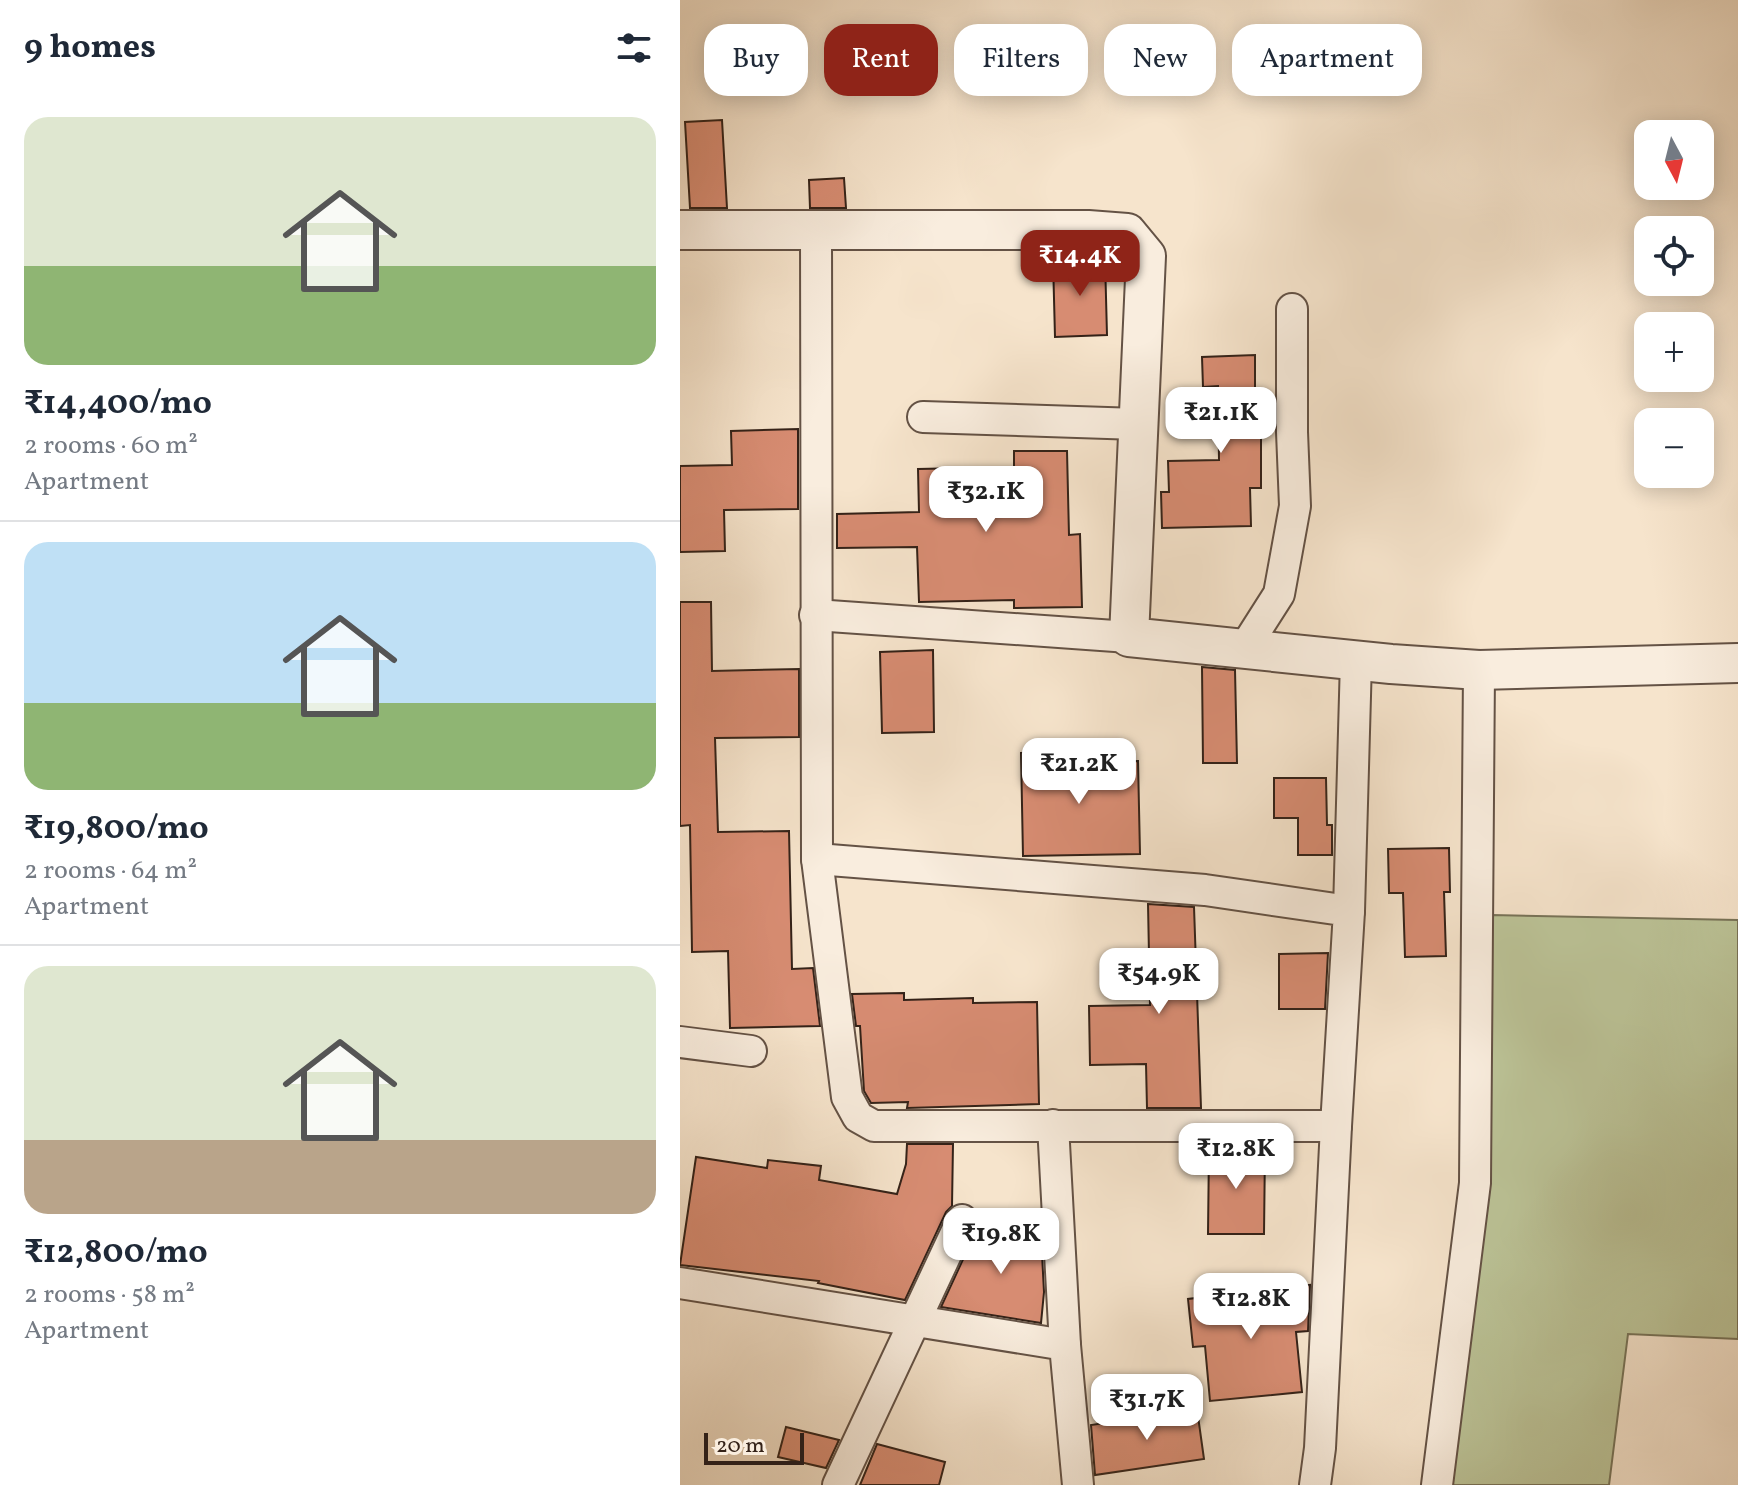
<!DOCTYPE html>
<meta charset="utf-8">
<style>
body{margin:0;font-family:Vollkorn,serif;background:#f2f2f3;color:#1f2937;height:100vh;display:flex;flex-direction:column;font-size:30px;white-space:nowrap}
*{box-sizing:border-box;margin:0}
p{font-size:26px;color:#747a83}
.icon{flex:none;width:44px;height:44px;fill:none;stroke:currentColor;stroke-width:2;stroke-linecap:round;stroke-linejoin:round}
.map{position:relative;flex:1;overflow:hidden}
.panel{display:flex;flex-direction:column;background:#fff;width:680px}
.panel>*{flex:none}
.top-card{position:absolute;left:24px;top:24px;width:760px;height:72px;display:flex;gap:16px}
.needle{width:52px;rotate:173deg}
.buttons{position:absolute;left:954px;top:120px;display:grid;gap:16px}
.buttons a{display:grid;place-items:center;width:80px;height:80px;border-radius:16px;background:#fff;box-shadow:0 4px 20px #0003;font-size:40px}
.scale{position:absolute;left:24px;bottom:20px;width:100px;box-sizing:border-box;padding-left:8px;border:4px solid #342218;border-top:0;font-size:22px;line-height:28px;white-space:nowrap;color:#342218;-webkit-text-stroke:6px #f9edde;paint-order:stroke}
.price{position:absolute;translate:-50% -68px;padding:0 18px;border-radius:16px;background:#fff;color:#222;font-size:26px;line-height:52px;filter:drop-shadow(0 2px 4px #0008)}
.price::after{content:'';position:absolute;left:50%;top:48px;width:24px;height:18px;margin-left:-12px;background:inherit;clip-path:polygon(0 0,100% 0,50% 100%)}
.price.active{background:#8f2418;color:#fff}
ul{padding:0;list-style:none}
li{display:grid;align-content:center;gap:16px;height:424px;padding:0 24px}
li+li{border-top:2px solid #e0e1e3}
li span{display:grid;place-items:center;height:248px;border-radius:24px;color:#555}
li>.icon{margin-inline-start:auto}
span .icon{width:144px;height:144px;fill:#fffc;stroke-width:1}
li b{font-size:34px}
h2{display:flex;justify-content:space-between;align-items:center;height:96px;padding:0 24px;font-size:34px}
.tag{padding:0 28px;border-radius:24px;background:#fff;box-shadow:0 4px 20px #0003;font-size:28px;line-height:72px}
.tag.active{background:#8f2418;color:#fff}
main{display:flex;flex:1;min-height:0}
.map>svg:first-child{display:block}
.green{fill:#bcc498;stroke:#787358;stroke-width:2}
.building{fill:#d78c72;stroke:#342218;stroke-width:2}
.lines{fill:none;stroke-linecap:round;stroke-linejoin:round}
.minor-casing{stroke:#645245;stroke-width:34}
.tertiary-casing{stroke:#645245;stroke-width:42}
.minor{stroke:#f9edde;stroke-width:30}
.tertiary{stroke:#f9edde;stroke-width:38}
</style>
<main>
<section class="panel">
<h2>9 homes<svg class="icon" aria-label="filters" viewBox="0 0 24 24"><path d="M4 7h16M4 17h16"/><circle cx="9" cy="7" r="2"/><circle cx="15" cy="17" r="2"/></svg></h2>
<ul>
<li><span style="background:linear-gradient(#dfe7d0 60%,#8fb573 0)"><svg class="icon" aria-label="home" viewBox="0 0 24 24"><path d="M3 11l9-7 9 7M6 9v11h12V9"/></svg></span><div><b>₹14,400/mo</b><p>2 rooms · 60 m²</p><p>Apartment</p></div></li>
<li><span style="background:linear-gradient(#bfe0f5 65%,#8fb573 0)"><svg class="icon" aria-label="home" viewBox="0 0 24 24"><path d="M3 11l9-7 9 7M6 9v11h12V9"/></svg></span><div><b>₹19,800/mo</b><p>2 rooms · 64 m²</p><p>Apartment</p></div></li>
<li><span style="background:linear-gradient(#dfe7d0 70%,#b9a48a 0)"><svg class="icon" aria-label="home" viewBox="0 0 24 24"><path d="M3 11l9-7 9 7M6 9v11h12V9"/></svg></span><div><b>₹12,800/mo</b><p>2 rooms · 58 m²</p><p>Apartment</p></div></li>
</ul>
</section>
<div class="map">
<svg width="1058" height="1485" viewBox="0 0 1058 1485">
<rect width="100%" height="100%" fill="#f6e4cc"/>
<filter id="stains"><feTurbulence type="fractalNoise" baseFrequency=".0025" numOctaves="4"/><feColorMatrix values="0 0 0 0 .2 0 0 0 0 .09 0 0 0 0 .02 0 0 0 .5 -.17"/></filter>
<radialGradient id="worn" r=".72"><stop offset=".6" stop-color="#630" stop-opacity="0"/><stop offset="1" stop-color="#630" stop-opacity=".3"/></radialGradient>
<polygon class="green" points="812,915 1058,920 1058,1339 948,1334 929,1485 767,1485"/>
<g class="building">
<polygon points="42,120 47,208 10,208 5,122"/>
<polygon points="164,178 166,208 130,208 129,180"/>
<polygon points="425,259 427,335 375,337 373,260"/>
<polygon points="575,355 575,413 581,413 581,488 570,488 571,526 482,528 481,492 489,492 488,461 539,460 538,386 523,387 522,357"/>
<polygon points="118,429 118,509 44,510 45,551 0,552 0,466 52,465 51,431"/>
<polygon points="334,451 387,451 389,535 400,534 402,607 334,608 334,600 239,602 237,547 157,548 157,514 239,512 238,469 334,467"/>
<polygon points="0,602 31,602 32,671 119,669 119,737 35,738 38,832 109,831 112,969 133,968 140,1026 50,1028 48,951 12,952 10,825 0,826"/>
<polygon points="253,650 254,732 202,733 200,652"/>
<polygon points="522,667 555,670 557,763 523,763"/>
<polygon points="392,751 392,762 458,761 460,854 343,856 341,753"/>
<polygon points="594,778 646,778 647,825 652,825 652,855 618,855 618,818 594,818"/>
<polygon points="769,848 770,892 764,892 766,956 725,957 723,893 709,893 708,849"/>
<polygon points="468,904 514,907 521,1108 467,1108 466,1064 410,1065 409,1006 470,1005"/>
<polygon points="648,953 645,1009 599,1009 599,954"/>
<polygon points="224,993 224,1000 293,998 293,1003 357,1002 359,1104 227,1108 228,1102 191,1103 184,1091 180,1026 176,1026 172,994"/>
<polygon points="227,1144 273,1144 272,1206 266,1212 225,1300 138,1283 139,1281 0,1265 16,1157 87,1168 88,1160 141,1166 139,1180 217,1194 226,1164"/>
<polygon points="529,1148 585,1148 584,1234 528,1234"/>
<polygon points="298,1227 361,1235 364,1292 361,1323 261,1307"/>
<polygon points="630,1285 628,1331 616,1332 622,1392 530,1401 525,1346 513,1347 508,1299"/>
<polygon points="517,1409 524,1459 415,1475 411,1425"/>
<polygon points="106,1427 159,1440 146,1468 98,1457"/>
<polygon points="197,1444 265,1462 259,1485 180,1485"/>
</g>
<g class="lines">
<defs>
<g id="minor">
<polyline points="136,229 137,859 167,1097 178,1117 194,1126 656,1126 640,1448 635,1485"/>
<polyline points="243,417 458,424"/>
<polyline points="135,615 449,637"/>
<polyline points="564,649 599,594 615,506 612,432 612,309"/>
<polyline points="137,859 525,890 669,911 656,1126"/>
<polyline points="669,911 676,660"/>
<polyline points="0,1042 71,1051"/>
<polyline points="373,1125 385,1345"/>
<polyline points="0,1283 385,1345 398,1485"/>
<polyline points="158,1485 282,1220"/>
<polyline points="757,1485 795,1183 799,670"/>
</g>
<polyline id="tertiary" points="0,230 408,230 447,233 466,256 449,637 711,664 799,670 1058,663"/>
</defs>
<use href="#minor" class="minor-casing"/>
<use href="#tertiary" class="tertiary-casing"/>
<use href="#minor" class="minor"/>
<use href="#tertiary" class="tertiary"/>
</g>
<rect width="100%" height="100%" filter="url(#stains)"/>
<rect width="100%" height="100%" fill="url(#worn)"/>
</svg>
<div class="buttons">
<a><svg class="needle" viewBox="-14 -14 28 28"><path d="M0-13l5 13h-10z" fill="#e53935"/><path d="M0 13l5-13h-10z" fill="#747a83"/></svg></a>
<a><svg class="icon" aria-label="locate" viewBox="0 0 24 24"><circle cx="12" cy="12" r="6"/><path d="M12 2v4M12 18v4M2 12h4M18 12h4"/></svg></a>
<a>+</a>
<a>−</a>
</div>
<div class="scale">20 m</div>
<b class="price active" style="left:400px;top:298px">₹14.4K</b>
<b class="price" style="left:541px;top:455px">₹21.1K</b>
<b class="price" style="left:306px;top:534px">₹32.1K</b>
<b class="price" style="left:399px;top:806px">₹21.2K</b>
<b class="price" style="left:479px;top:1016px">₹54.9K</b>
<b class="price" style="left:556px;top:1191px">₹12.8K</b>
<b class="price" style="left:321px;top:1276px">₹19.8K</b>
<b class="price" style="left:571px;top:1341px">₹12.8K</b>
<b class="price" style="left:467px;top:1442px">₹31.7K</b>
<div class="top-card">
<a class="tag">Buy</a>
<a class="tag active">Rent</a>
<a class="tag">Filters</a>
<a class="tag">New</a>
<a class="tag">Apartment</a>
</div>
</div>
</main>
